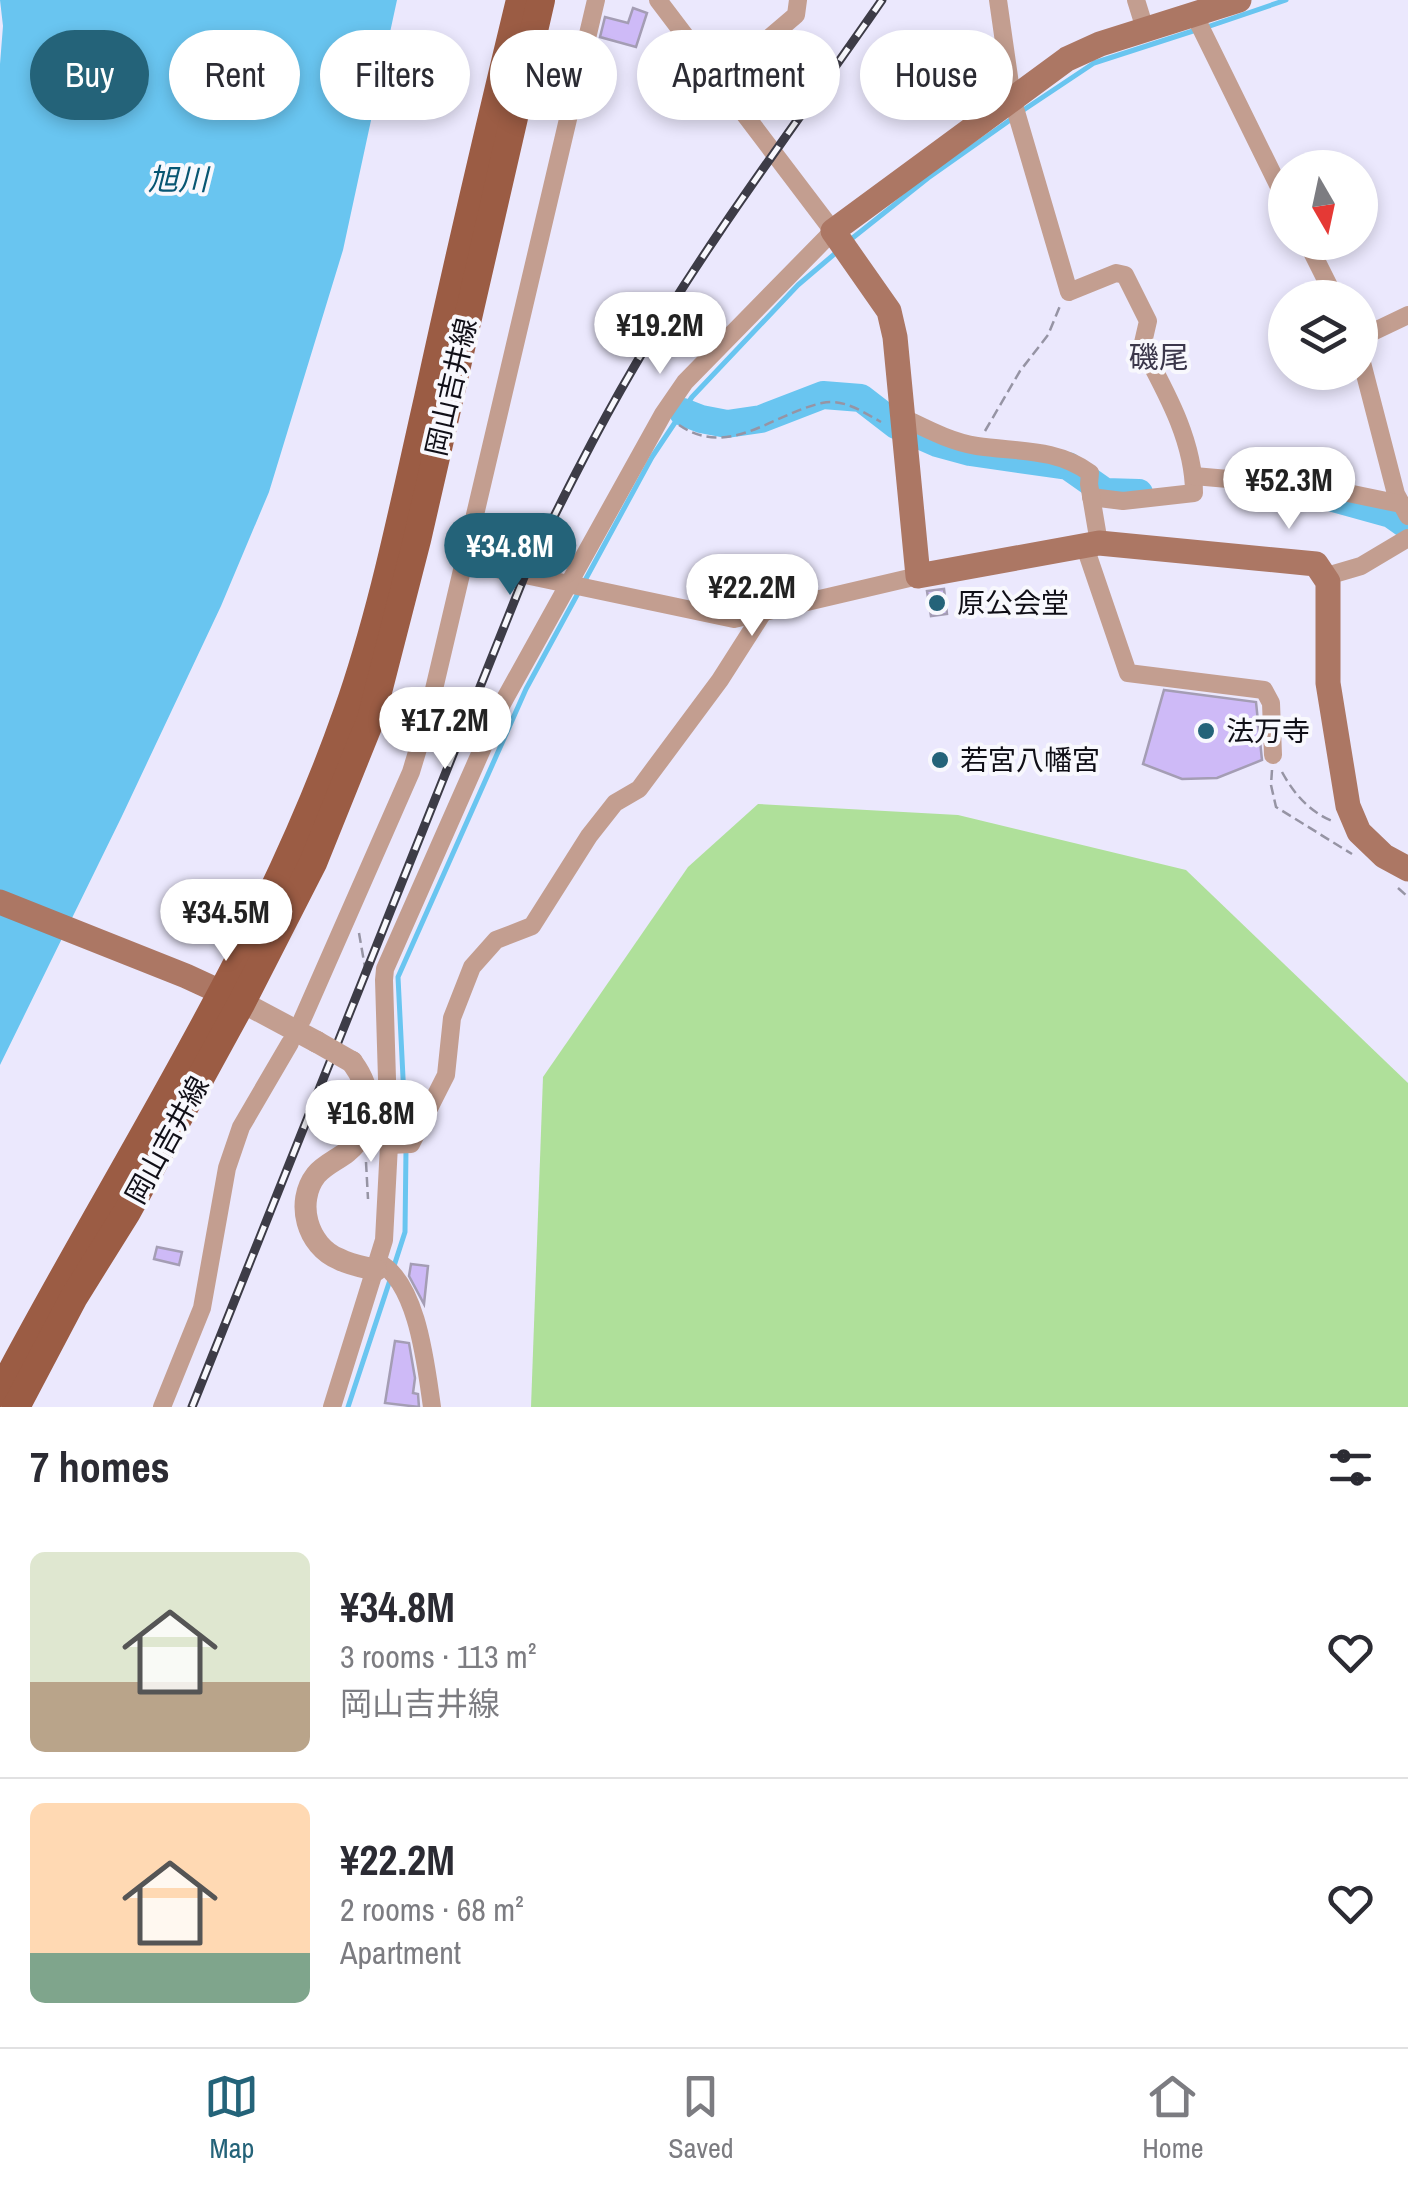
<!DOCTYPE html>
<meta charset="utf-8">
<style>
body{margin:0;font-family:"Archivo Narrow","Noto Sans JP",sans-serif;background:#f7f7f7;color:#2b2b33;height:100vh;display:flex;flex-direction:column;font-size:38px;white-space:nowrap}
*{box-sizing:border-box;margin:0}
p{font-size:32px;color:#7c7c81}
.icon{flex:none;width:55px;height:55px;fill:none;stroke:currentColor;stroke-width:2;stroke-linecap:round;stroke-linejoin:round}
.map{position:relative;height:1407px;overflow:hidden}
.sheet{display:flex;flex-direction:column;background:#fff;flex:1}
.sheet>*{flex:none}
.guide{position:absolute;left:30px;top:30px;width:1350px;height:90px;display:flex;gap:20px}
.needle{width:65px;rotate:171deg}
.fabs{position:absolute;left:1268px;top:150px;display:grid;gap:20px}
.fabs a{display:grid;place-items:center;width:110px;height:110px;border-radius:50%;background:#fff;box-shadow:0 5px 15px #0003;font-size:50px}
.price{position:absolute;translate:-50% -85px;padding:0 22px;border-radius:35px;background:#fff;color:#222;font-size:32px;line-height:65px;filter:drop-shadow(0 2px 5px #0008)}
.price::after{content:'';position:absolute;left:50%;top:60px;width:30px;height:22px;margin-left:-15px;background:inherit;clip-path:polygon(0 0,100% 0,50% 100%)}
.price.on{background:#246379;color:#fff}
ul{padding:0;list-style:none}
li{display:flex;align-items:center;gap:30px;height:250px;padding:0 30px}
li+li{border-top:2px solid #e1e1e2}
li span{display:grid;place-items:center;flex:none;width:280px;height:200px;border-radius:15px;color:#555}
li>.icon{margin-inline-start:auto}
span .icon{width:120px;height:120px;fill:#fffc;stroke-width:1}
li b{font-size:42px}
h2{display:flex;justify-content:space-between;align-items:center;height:120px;padding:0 30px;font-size:42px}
.tag{padding:0 35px;border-radius:45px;background:#fff;box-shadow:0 5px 15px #0003;font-size:35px;line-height:90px}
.tag.on{background:#246379;color:#fff}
.menu{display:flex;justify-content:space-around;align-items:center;height:140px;border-top:2px solid #e1e1e2;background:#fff;font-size:28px;color:#7c7c81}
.menu a{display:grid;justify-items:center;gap:5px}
.menu .on{color:#246379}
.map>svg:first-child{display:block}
.green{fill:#afe09a}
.water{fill:#69c5f0}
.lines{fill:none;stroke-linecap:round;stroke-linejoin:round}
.stream{stroke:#69c5f0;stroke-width:5}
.river{stroke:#69c5f0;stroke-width:28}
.building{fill:#cebaf7;stroke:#a49db4;stroke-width:2.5}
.path{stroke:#9694a4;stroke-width:2.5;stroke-dasharray:10 5;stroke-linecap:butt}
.minor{stroke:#c39e90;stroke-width:18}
.tertiary{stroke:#c39e90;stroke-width:22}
.secondary{stroke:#ac7764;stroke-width:25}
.primary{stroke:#9b5c44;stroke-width:28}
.rail-casing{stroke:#3d3c47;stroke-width:9}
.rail{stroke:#f8f8fd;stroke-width:5;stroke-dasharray:15;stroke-linecap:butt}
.tertiary-bridge{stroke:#c39e90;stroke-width:22}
.poi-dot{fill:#246379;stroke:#f8f8fd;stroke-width:4}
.labels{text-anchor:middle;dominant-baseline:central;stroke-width:8;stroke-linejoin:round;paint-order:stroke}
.street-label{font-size:28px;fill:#100f17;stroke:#f8f8fd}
.poi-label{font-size:28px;fill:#100f17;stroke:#f8f8fd;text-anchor:start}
.water-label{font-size:30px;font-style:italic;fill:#085673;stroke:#f8f8fd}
.neighbourhood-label{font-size:30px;fill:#3b374b;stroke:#f8f8fd}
</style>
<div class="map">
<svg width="1408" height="1407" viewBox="0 0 1408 1407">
<rect width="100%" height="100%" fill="#ebe8fd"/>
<polygon class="green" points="758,804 958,815 1186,870 1408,1083 1408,1407 531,1407 543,1077 688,867"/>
<polygon class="water" points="0,0 397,0 343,250 269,492 221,606 122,816 0,1065 0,64 3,26"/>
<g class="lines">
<g class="stream">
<polyline points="1207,27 1286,0"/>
<polyline points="1022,111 1094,63 1196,30"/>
<polyline points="850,240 928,178 1013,118"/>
<polyline points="406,1138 398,977 526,689 652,457 692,397 798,285 838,251"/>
<polyline points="394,1266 405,1232 406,1149"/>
<polyline points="348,1407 391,1277"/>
</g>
<g class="river">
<polyline points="683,412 701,419 727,424 761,419 823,395 861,398 896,425 937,443 970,452 1068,466 1105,492 1139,493"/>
<polyline points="1326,496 1391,514 1408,526"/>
</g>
</g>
<g class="building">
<polygon points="633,8 647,13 636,47 600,37 605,17 628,23"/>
<polygon points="487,519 509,524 501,557 479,552"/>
<polygon points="944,589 947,614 931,616 927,591"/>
<polygon points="1164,690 1256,702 1262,760 1217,778 1182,779 1143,764"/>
<polygon points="157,1247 182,1252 179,1265 154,1259"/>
<polygon points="411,1264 428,1266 424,1304 409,1276"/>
<polygon points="395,1341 409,1343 415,1378 413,1393 418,1394 419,1407 385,1403"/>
</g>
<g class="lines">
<g class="path">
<path d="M679,425C729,459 772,414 822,403C843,398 863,412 881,422"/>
<polyline points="985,431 1020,371 1048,335 1060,306"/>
<polyline points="1272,770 1271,785 1276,807 1352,854"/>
<path d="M1282,772C1294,794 1309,811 1332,821"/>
<polyline points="1398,888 1408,897"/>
<polyline points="359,933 367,979"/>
<polyline points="366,1162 368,1199"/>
</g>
<g class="minor">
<path d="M998,0L1012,98L1069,292L1116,273L1125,275L1148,321L1142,347C1166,392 1194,441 1194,493L1123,501L1091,497"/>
<polyline points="1136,0 1145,29"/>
<polyline points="1194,14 1285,199"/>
<polyline points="720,80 796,15 798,0"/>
<polyline points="1307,242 1335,298"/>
<polyline points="1360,338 1408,315"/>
<polyline points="1360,355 1396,494 1408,516"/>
<path d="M904,418C927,429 951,442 977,446C1017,452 1056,448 1090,473L1089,484L1099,543"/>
<polyline points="1194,476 1319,487 1401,504"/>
<polyline points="1085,547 1128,673 1264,690 1271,703 1273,755"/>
<polyline points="464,562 734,619 918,576"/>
<polyline points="1327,576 1361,566 1408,538"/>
<polyline points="302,1020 411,772 427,719 596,0"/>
<polyline points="389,1145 411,1144 446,1075 452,1018 472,967 496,940 532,926 589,836 615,803 639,789 720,680 764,611"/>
<path d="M378,1262C418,1282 426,1367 432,1407"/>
<polyline points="162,1407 202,1308 227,1168 241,1127 290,1043"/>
<polyline points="332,1407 384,1240 389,1145 384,980 385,969 502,704 663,414 685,382 833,231 658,0"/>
</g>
<g class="tertiary">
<polyline points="242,1002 317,1042"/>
<path d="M352,1062C373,1090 376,1128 347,1152C337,1160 324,1165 316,1175C295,1202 307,1246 339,1259C350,1265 364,1267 376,1270"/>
</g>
<g class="secondary">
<polyline points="1239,0 1100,44 1067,59 833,231 889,311 895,337 918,576 1099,543 1316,564 1328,582 1328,683 1348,806 1359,832 1384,856 1408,869"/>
<polyline points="0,902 186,976 238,1000"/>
</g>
<g class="primary">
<path d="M0,1393C118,1168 262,955 347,713C383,611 404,503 428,398C457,265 488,132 520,0"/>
<polyline points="16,1407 74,1297 127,1212 242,1002 313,863 371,719 417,540 541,0"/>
</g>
<defs>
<path id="rail" d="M192,1407L524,577C559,506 594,435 634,367C707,241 799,120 882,0"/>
</defs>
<use href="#rail" class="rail-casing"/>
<use href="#rail" class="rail"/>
<polyline class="tertiary-bridge" points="317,1042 352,1062"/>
</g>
<g class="poi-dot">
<circle cx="937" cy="603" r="10"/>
<circle cx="1206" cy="731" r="10"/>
<circle cx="940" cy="760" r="10"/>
</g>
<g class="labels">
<g class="street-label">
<text transform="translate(451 387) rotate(-77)">岡山吉井線</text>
<text transform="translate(167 1140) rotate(-61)">岡山吉井線</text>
</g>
<g class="poi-label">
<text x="957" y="603">原公会堂</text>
<text x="1226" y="731">法万寺</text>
<text x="960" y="760">若宮八幡宮</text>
</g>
<g class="water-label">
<text x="178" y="179">旭川</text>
</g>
<g class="neighbourhood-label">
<text x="1159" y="357">磯尾</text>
</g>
</g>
</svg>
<div class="fabs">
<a><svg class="needle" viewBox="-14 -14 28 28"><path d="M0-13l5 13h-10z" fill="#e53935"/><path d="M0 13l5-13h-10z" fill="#7c7c81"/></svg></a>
<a><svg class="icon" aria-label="layers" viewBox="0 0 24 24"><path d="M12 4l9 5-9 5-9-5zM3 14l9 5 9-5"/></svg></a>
</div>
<b class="price" style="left:660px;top:377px">¥19.2M</b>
<b class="price" style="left:1289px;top:532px">¥52.3M</b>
<b class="price on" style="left:510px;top:598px">¥34.8M</b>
<b class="price" style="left:752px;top:639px">¥22.2M</b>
<b class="price" style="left:445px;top:772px">¥17.2M</b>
<b class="price" style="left:226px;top:964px">¥34.5M</b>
<b class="price" style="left:371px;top:1165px">¥16.8M</b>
<div class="guide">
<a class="tag on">Buy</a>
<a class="tag">Rent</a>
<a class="tag">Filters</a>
<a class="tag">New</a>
<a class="tag">Apartment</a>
<a class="tag">House</a>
</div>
</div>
<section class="sheet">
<h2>7 homes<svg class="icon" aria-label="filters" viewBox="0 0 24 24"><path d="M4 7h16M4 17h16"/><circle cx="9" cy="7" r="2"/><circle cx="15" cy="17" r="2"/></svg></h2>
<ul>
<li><span style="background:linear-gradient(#dfe7d0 65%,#b9a48a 0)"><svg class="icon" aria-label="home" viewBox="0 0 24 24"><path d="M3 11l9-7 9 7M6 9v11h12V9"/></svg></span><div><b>¥34.8M</b><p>3 rooms · 113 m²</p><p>岡山吉井線</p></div><svg class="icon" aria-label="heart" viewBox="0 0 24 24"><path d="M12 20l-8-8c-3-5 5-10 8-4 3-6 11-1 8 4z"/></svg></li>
<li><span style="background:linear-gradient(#ffd9b3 75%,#7fa58c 0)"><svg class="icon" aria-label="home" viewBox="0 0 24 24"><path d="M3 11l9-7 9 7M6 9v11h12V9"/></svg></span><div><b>¥22.2M</b><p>2 rooms · 68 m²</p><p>Apartment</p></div><svg class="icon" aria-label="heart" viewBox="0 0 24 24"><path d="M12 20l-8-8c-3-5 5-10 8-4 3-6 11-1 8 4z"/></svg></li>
</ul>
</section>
<nav class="menu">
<a class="on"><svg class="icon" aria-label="map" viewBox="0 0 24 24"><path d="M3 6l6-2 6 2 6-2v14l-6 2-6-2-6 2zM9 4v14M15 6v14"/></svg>Map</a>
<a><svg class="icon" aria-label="saved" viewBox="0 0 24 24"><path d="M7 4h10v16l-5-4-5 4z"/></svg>Saved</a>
<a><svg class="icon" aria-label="home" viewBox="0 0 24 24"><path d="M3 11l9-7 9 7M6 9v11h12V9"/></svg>Home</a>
</nav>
